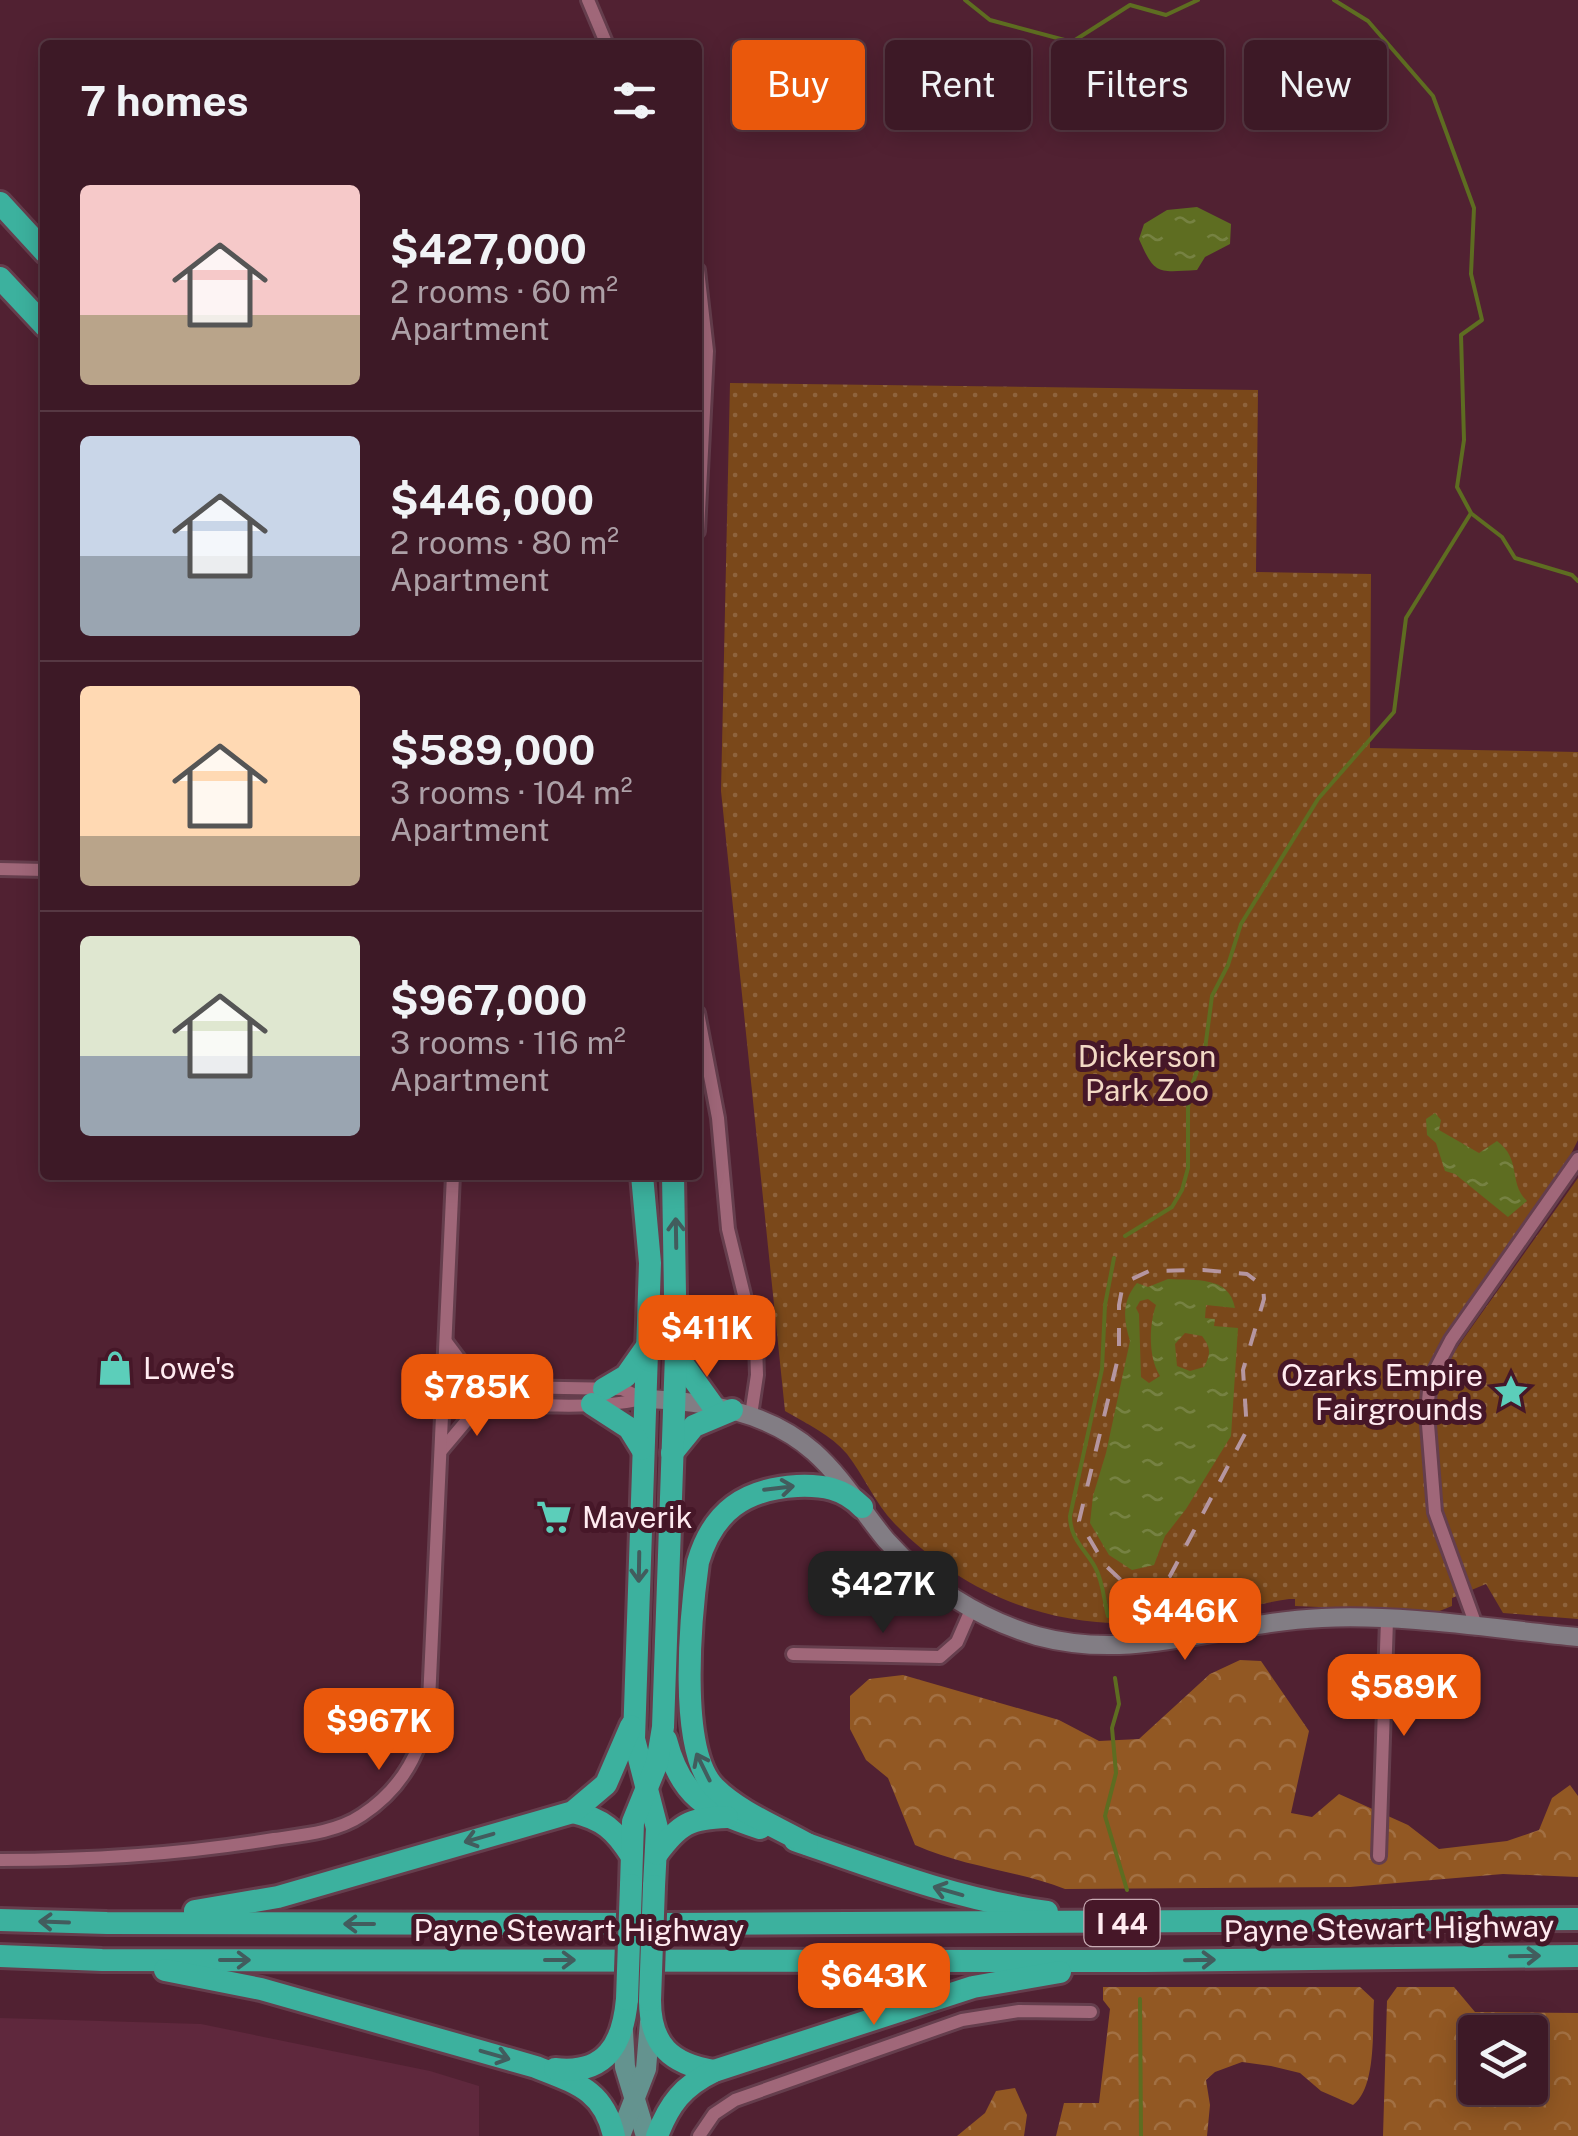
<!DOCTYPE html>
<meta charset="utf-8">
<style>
body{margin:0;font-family:"Public Sans",sans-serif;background:#482632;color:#f1f3f6;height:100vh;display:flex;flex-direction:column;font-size:38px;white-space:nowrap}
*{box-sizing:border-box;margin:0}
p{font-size:32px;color:#ada0a7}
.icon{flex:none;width:55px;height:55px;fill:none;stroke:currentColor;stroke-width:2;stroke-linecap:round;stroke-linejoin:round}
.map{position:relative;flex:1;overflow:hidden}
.details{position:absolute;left:40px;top:40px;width:662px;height:1140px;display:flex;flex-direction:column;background:#3d1926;border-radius:10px;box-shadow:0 5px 25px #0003,0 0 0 2px #563843}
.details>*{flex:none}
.guide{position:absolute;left:732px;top:40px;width:695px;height:90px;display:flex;gap:20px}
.fabs{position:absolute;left:1458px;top:2015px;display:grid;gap:20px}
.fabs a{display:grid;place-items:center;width:90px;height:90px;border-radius:10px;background:#3d1926;box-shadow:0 5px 25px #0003,0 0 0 2px #563843;font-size:50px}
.price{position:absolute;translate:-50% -85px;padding:0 22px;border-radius:20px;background:#ea580c;color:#fff;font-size:32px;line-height:65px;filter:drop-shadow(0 2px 5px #0008)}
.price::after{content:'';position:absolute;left:50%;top:60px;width:30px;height:22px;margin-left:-15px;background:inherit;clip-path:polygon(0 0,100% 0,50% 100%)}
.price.selected{background:#222;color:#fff}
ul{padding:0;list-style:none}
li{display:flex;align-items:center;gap:30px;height:250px;padding:0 40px}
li+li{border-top:2px solid #563843}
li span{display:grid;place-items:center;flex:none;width:280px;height:200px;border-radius:10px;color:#555}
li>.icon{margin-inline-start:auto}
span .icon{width:120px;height:120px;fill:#fffc;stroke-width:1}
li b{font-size:42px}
h2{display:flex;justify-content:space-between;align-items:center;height:120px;padding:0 40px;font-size:42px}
.tag{padding:0 35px;border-radius:10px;background:#3d1926;box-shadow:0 5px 25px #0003,0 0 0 2px #563843;font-size:35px;line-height:90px}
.tag.selected{background:#ea580c;color:#fff}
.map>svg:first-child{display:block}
.built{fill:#5f283d}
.green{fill:url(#green-dots)}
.forest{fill:url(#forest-crowns);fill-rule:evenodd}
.water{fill:url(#water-ripples);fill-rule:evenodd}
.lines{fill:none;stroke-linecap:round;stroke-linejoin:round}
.stream{stroke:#5e6d21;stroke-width:4}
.street-casing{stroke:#653e4d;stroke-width:18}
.secondary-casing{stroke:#653e4d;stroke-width:22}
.primary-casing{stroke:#653e4d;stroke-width:25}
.highway-casing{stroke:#653e4d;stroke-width:28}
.street{stroke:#a06779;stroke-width:12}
.secondary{stroke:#827d84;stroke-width:18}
.primary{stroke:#64938f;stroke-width:20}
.highway{stroke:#3cb19e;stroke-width:22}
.rail{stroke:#b596a0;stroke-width:4;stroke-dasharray:18 18;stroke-linecap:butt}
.highway-bridge-casing{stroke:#653e4d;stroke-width:28;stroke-linecap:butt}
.highway-bridge{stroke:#3cb19e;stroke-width:22}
.oneway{stroke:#425c5d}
.labels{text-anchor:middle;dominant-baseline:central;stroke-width:10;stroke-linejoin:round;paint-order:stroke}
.shield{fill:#461728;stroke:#c8abb4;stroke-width:2.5}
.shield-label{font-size:28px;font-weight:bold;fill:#ffebf0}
.park-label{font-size:30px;fill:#f2d8c4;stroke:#461728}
.poi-label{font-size:30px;fill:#ffebf0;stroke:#461728;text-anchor:start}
.street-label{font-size:30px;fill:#ffebf0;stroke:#461728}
</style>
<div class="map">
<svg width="1578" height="2136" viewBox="0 0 1578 2136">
<defs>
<pattern id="green-dots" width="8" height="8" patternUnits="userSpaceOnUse" patternTransform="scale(2.5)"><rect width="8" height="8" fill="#7a481a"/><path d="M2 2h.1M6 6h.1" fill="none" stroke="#8e633c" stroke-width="1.8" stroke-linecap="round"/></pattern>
<pattern id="forest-crowns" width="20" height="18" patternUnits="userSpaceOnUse" patternTransform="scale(2.5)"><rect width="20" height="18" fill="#925823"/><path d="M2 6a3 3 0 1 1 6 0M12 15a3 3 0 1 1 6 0" fill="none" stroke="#a27043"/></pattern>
<pattern id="water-ripples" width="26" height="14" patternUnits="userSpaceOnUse" patternTransform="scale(2.5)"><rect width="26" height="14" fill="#5e6d21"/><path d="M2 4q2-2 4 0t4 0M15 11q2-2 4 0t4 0" fill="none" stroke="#768242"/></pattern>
</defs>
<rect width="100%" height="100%" fill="#512132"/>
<polygon class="built" points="0,2018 201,2024 430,2071 479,2086 479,2136 0,2136"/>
<path class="green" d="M730,383L1258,390L1256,572L1371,574L1370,748L1578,752V1140L1570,1156L1444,1340V1366L1578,1178V1619L1503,1613L1486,1584L1452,1598V1606L1437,1612L1295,1606V1599H1289C1240,1607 1189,1621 1139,1623C1044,1627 960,1591 894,1523C875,1503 864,1476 847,1454C831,1435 807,1424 785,1411L721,791Z"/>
<g class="forest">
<path d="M1240,1660L1261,1661L1309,1731L1291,1813L1312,1817L1339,1794L1408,1825L1439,1849L1507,1841L1539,1830L1552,1798L1570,1785L1578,1796V1877L1503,1874L1350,1887L1065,1889C1015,1870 964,1867 915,1845L888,1778L866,1760L850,1729V1696L869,1679L903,1675L1059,1720L1099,1741L1139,1739L1210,1674Z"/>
<path d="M1103,1987H1360L1374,2000C1372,2029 1377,2087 1353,2105L1321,2091L1300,2073L1271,2066L1242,2062L1215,2072L1206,2080L1210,2105L1207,2136H1056L1064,2103H1099L1110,2009L1103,2000Z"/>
<path d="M1397,1987H1454L1475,2012L1578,2013V2136H1383L1387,2001ZM1530,2032V2088H1475V2032Z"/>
<polygon points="1015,2088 1027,2115 1024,2136 957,2136 985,2113 996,2091"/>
</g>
<g class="water">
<path d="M1197,207L1231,224L1230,244L1205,257L1197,270C1158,272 1155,276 1139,239L1144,224L1167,210Z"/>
<path d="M1435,1113L1441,1120L1439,1130L1479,1153L1497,1141C1522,1159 1508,1183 1527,1201L1508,1217L1455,1174L1445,1171L1436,1143L1427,1135L1426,1119Z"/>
<path d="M1168,1279C1195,1281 1229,1275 1235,1308L1206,1305L1205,1318L1215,1319L1214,1326L1238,1328L1231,1436L1186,1509L1165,1536L1154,1565L1132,1570L1109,1555L1090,1523L1093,1496L1106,1453L1130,1341C1123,1319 1122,1301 1137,1283L1148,1287ZM1148,1299L1156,1305C1149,1325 1148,1358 1160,1376L1149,1383L1141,1377L1139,1314L1136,1308L1140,1301ZM1185,1333L1202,1336C1211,1348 1211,1354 1204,1367L1190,1371L1177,1366L1175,1344Z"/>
</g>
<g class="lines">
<g class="stream">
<polyline points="965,0 990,20 1072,42 1130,5 1166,15 1198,0"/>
<polyline points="1472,514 1502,537 1515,558 1572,575 1578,581"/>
<polyline points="1125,1236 1172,1207 1182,1190 1188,1168 1188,1107 1193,1082 1205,1049 1212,996 1228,965 1241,924 1318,799 1394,712 1406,618 1471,513 1457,487 1464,440 1461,335 1482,320 1471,274 1474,208 1433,96 1368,21 1334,0"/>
<path d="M1108,1616C1104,1601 1103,1581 1095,1567C1085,1549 1070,1539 1070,1516L1102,1369L1105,1305L1114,1258"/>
<polyline points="1115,1678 1119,1704 1112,1728 1116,1773 1105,1816 1127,1890"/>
<polyline points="1140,1999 1141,2136"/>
</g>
<defs>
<g id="street">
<polyline points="588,0 607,45"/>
<polyline points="698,270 707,351 698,531"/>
<polyline points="0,869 45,870"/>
<polyline points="698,1013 718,1118 728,1229 756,1344 757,1375 751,1415"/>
<polyline points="447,1343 471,1375 500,1384"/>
<polyline points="444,1386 622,1389 644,1399"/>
<path d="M444,1398C507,1403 583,1412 644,1399"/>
<polyline points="441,1451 473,1413 492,1404"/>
<polyline points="1477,1628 1435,1512 1427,1412 1430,1380 1451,1340 1578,1159"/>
<polyline points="793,1654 940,1657 957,1642 971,1610"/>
<polyline points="1379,1856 1387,1620"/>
<path d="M0,1860C92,1860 184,1854 274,1839C303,1835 337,1832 362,1815C403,1788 424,1749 429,1701L453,1175"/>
<polyline points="699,2136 714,2114 735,2100 962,2020 1019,2011 1091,2012"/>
</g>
<path id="secondary" d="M644,1399C704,1401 768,1411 814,1452C843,1478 862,1511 886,1540C926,1585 979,1619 1037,1636C1137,1663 1223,1622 1322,1618C1406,1614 1494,1629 1578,1637"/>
<g id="primary">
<polyline points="623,2031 625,2067 646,2136"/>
<polyline points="620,2136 646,2069 650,2022"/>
</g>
<g id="highway">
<polyline points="0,203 45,252"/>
<polyline points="0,278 45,326"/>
<polyline points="642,1175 650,1263 634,1739 657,1828 654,1886"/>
<polyline points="677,1356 713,1406"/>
<polyline points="604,1389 626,1376 645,1349"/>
<polyline points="592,1404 629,1428 642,1449"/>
<polyline points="672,1453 694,1426 732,1410"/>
<path d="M666,1740C681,1797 706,1810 760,1828"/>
<path d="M573,1812C603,1819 615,1830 631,1855"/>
<path d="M795,1840C878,1869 960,1900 1047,1912"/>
<path d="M807,1844C777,1827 739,1812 715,1788C677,1751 691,1613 698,1562C713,1511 745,1489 797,1486C823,1485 843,1488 862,1507"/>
<path d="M657,1854C679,1824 690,1818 727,1817"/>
<polyline points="631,1885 633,1822 657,1763 663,1727 676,1354 673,1175"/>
<polyline points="195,1911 278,1897 573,1812 606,1784 631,1726"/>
<polyline points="0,1920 107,1923 666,1924 1578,1919"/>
<polyline points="0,1956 102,1960 1146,1961 1578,1956"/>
<path d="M165,1970L261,1989L536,2067C576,2083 604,2090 614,2136"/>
<path d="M650,2000C650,2045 671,2064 714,2071"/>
<path d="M555,2069C606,2075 623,2044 627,1999"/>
<path d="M657,2136C669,2104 683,2086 714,2071L973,1987L1060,1972"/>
</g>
</defs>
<use href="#street" class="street-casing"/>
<use href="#secondary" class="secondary-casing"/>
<use href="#primary" class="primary-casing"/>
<use href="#highway" class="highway-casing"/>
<use href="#street" class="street"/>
<use href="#secondary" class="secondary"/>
<use href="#primary" class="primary"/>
<use href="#highway" class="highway"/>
<polygon class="rail" points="1203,1270 1247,1274 1263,1286 1264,1299 1243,1370 1247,1430 1170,1576 1145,1590 1123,1582 1105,1565 1079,1521 1119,1354 1119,1305 1122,1289 1130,1280 1149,1271"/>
<defs>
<g id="highway-bridge">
<polyline points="627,1999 631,1885"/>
<polyline points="650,2000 654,1886"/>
</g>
</defs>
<use href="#highway-bridge" class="highway-bridge-casing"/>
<use href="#highway-bridge" class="highway-bridge"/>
</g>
<defs><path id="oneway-shaft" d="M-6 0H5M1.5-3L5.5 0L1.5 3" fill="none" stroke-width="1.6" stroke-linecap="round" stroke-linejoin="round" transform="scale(2.5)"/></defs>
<g class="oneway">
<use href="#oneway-shaft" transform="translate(676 1233) rotate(-91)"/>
<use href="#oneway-shaft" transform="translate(779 1488) rotate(-7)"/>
<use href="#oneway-shaft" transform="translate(639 1567) rotate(91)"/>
<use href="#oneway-shaft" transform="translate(703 1767) rotate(-116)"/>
<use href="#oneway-shaft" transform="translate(479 1838) rotate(164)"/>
<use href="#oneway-shaft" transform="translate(948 1891) rotate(-164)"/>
<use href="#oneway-shaft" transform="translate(54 1922) rotate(-178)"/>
<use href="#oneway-shaft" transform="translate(359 1924) rotate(-180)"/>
<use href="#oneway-shaft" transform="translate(1525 1956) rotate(-1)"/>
<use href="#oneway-shaft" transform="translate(235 1960)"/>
<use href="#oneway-shaft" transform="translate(560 1960)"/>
<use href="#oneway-shaft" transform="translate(1200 1960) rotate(-1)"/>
<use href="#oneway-shaft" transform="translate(495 2055) rotate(16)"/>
</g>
<defs>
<symbol id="shop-bare" viewBox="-9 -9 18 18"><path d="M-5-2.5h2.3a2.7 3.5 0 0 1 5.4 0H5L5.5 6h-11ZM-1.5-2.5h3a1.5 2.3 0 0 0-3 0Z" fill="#5cceba" stroke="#461728" stroke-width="2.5" paint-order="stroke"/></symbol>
<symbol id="sight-bare" viewBox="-9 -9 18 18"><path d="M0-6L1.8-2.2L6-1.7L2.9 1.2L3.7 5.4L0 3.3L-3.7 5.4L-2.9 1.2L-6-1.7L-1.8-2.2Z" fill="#5cceba" stroke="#461728" stroke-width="2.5" paint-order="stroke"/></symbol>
<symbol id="supermarket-bare" viewBox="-9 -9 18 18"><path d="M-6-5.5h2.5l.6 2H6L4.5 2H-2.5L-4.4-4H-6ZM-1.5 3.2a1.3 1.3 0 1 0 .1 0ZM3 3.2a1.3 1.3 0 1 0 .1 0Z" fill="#5cceba" stroke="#461728" stroke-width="2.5" paint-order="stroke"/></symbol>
</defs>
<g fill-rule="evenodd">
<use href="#shop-bare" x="90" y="1343" width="50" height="50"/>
<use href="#sight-bare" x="1486" y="1367" width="50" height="50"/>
<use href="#supermarket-bare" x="529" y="1492" width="50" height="50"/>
</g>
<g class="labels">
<rect class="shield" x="1084.5" y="1900" width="75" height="46" rx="8"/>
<g class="shield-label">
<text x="1122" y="1923">I 44</text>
</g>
<g class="park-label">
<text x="1147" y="1056">Dickerson<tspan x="1147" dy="34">Park Zoo</tspan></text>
</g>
<g class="poi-label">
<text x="143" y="1368">Lowe's</text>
<text x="1483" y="1375" text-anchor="end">Ozarks Empire<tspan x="1483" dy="34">Fairgrounds</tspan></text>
<text x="582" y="1517">Maverik</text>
</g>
<g class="street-label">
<text transform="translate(1389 1928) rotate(-1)">Payne Stewart Highway</text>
<text x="579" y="1930">Payne Stewart Highway</text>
</g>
</g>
</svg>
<div class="fabs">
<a><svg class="icon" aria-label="layers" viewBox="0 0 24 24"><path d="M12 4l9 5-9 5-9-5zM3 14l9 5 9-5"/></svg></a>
</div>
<b class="price" style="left:707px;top:1380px">$411K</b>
<b class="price" style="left:477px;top:1439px">$785K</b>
<b class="price selected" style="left:883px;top:1636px">$427K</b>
<b class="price" style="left:1185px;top:1663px">$446K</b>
<b class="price" style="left:1404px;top:1739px">$589K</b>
<b class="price" style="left:379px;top:1773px">$967K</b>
<b class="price" style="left:874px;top:2028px">$643K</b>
<div class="guide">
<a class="tag selected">Buy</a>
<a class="tag">Rent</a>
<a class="tag">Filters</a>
<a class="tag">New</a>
</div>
<section class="details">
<h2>7 homes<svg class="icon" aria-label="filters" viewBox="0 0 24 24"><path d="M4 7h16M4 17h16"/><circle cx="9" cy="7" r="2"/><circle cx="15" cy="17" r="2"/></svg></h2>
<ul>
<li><span style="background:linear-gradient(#f6c9c9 65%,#b9a48a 0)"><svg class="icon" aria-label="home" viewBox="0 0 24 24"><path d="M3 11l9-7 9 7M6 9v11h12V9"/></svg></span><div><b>$427,000</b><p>2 rooms · 60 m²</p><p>Apartment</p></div></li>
<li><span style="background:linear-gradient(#c9d6e8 60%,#9aa5b1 0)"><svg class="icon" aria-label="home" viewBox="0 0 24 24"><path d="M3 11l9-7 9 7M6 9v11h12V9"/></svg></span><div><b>$446,000</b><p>2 rooms · 80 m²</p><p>Apartment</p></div></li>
<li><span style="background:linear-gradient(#ffd9b3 75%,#b9a48a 0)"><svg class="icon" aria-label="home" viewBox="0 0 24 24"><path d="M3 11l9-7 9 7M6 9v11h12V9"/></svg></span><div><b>$589,000</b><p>3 rooms · 104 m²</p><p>Apartment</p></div></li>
<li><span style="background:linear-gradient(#dfe7d0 60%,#9aa5b1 0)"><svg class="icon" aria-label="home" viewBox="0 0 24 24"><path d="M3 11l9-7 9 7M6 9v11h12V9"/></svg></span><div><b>$967,000</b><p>3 rooms · 116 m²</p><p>Apartment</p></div></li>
</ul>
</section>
</div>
